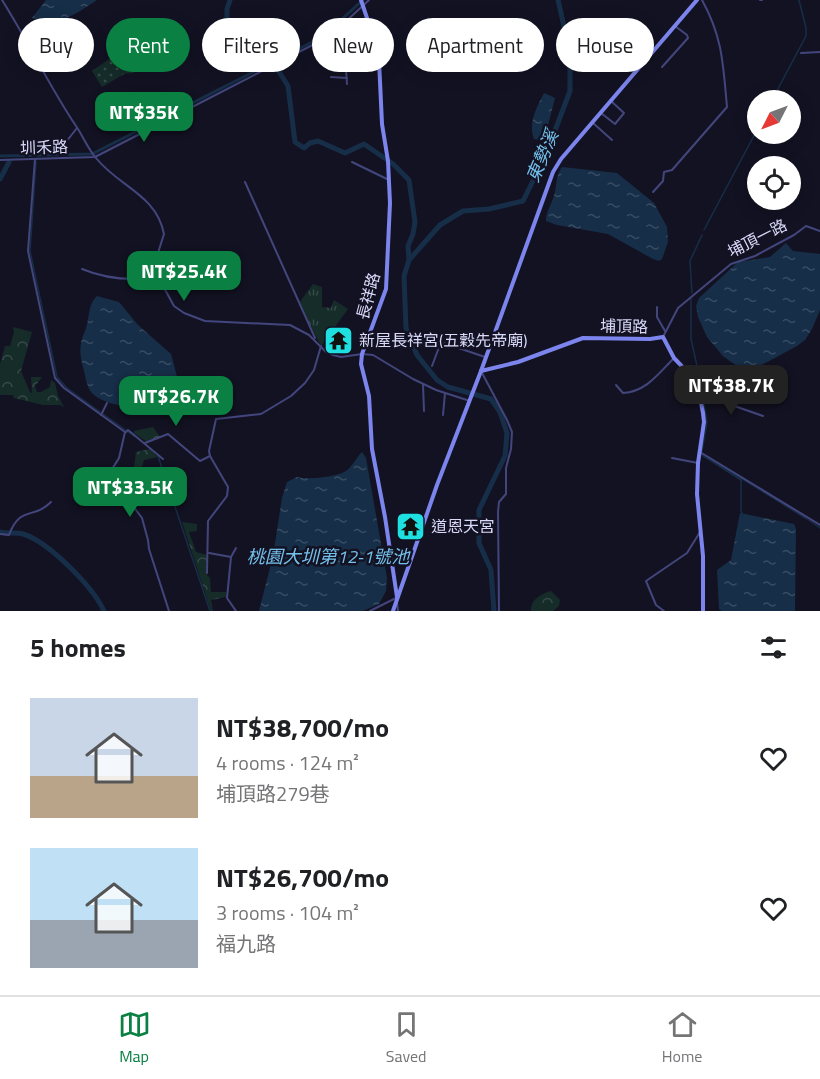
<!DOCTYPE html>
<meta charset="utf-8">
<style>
body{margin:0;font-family:"Titillium Web","Noto Sans TC",sans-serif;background:#f2f2f2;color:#202124;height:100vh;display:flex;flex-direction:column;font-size:22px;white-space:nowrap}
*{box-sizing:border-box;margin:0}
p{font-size:20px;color:#757577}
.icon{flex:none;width:33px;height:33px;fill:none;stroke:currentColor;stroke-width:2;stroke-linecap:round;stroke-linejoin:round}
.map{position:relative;height:611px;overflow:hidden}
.sheet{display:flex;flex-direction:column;background:#fff;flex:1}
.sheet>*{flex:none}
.banner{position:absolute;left:18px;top:18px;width:784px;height:54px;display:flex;gap:12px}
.needle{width:39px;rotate:228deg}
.tools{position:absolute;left:747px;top:90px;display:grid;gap:12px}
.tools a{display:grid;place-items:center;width:54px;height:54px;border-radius:50%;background:#fff;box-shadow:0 3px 15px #0003;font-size:30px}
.price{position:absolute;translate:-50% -51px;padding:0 14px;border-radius:12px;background:#0b8043;color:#fff;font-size:20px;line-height:39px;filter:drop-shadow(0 2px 3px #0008)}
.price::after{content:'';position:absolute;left:50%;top:36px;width:18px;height:14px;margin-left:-9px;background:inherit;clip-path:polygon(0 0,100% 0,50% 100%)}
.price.current{background:#222;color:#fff}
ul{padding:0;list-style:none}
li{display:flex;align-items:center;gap:18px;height:150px;padding:0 30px}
li span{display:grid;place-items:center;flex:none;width:168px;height:120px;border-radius:0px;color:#555}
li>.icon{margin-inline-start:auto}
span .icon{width:72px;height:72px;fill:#fffc;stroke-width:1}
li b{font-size:26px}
h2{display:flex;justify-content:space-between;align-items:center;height:72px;padding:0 30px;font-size:26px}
.chip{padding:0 21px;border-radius:27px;background:#fff;box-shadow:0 3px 15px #0003;font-size:21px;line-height:54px}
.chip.current{background:#0b8043;color:#fff}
.dock{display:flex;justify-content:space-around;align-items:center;height:84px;border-top:2px solid #e0e0e0;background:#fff;font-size:16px;color:#757577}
.dock a{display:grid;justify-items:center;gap:3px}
.dock .current{color:#0b8043}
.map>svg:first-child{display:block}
.grass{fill:url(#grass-dots)}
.forest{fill:url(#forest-crowns)}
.park{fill:url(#park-tufts)}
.water{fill:url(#water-ripples)}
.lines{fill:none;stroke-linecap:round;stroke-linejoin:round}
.stream{stroke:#172e48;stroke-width:1.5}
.canal{stroke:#172e48;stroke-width:3}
.river{stroke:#172e48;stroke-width:5}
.street{stroke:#43467c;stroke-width:2}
.secondary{stroke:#7c85ed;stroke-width:4}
.labels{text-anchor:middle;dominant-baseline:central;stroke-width:5;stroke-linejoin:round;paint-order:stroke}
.street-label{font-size:16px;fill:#d9d9fa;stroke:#131223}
.poi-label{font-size:16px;fill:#d9d9fa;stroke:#131223;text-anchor:start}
.water-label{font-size:18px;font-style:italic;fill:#74c1ec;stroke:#131223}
</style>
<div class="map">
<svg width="820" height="611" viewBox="0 0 820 611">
<defs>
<pattern id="grass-dots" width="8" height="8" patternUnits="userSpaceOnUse" patternTransform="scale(1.5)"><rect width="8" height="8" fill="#152c29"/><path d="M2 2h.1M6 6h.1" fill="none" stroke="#364a49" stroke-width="1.8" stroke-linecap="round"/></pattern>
<pattern id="forest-crowns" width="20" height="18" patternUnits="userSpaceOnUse" patternTransform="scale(1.5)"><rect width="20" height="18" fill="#152c29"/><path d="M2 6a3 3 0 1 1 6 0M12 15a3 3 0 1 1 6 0" fill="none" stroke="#364a49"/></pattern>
<pattern id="park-tufts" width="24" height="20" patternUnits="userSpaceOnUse" patternTransform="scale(1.5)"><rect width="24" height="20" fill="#152c29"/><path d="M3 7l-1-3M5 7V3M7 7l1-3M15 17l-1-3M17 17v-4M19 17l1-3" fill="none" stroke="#364a49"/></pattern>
<pattern id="water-ripples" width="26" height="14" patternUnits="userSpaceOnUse" patternTransform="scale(1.5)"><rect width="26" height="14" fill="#172e48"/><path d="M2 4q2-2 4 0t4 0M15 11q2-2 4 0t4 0" fill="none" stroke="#384c63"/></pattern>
</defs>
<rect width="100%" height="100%" fill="#131223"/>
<polygon class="grass" points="125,48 139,68 133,73 124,74 102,87 92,71"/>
<g class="forest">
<polygon points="13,327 32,332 21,371 30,392 32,393 31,377 42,377 35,386 37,392 41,392 50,387 51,380 55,383 58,396 64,407 60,405 43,405 14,398 13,395 0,395 0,364 5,346 10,346 14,332"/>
<polygon points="153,427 160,437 147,442 134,433 134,431"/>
<polygon points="150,449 158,457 144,460 141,470 134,467 136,452"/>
<polygon points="182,522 197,524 197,531 189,532 196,552 207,555 207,575 210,578 211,592 226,592 226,597 211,600 213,611 211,611"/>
<path d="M551,591L560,600L559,606L553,611H531C530,600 541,594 551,591Z"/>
</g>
<polygon class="park" points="313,284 322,287 322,307 331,308 334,300 348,309 321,346 299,303"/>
<g class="water">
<path d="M46,0H97C74,15 59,27 32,18Z"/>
<path d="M544,93L555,98L544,141L534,139C528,122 537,107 544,93Z"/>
<path d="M562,167L617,173L654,203L667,227L668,242L662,259L659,261L653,259L608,234L557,225L546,221C546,212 551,205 554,196C557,186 555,177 562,167Z"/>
<polygon points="786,243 793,251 820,254 820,310 812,329 805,340 797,346 752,370 741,369 723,356 707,337 698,317 696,306 699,298 738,262 770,257"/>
<path d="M97,296L119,302L138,325L171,354L180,388L177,408L174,411C153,408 106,409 92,393C87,387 86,379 84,371C80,356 78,346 85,331C90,320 87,305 97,296Z"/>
<path d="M362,452L366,458L387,578L386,591L379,604L363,611H259L273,556L282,498L287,482L297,477C306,480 338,477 346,471C353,466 356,458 362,452Z"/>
<polygon points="740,513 794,524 796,529 795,611 722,611 719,609 717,570 731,560"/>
</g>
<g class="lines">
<g class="stream">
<polyline points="772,100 806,36 806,28 799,0"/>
<polyline points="36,162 30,251 57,377 67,388 100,412"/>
<polyline points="704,230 758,128"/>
<polyline points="692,293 690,261 702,235"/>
<polyline points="691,299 691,339 703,393"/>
<polyline points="103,414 134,436"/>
<polyline points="702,451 707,422 703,398"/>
<polyline points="702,454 807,519"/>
<polyline points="702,455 741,480 741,511 743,515"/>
<polyline points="158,456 210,611"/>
<polyline points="809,520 820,528"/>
</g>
<polyline class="canal" points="0,156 92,154 322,37 363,0"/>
<g class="river">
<polyline points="230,0 227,9 227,27 233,35 263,55 278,70 288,86 295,142 304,148 310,143 318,141 345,153 364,144 393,164 409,180 415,222 413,234 408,246 409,260"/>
<polyline points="0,179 9,162"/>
<path d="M0,532C8,534 16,532 23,534C49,542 93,587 104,611"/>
<polyline points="494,611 491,570 479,543 479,510 505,456 507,433 500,412 491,399 448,387 437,380 417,355 406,328 404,276 409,260 440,225 463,211 489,209 523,201 545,157 570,91 570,53 558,0"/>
</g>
<g class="street">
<path d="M2,0C28,41 49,86 76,126C83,136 88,149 96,158C119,187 156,194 164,234L157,256V269L163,286L174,306L184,313L205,321L290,325L309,335L325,351L333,355L341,357L362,354L373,355L413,379L436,390L470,401"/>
<polyline points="760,0 762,0"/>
<polyline points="801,53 820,52"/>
<polyline points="662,67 688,38 687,35 675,26"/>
<polyline points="335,69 346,69 379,60"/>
<polyline points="346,69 347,84"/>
<polyline points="331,77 347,78"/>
<polyline points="601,113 615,124 624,113 611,101"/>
<polyline points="593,123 612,140"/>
<polyline points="66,142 77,128"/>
<polyline points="35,159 28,251 55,378 64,388 125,432"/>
<polyline points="0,160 95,157 330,36 369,0"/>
<polyline points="352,162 389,180"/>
<polyline points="245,182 315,338"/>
<path d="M653,192L663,181L664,172L672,170L727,107C723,65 723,38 702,0"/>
<path d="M82,269C106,279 133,281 159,277"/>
<polyline points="657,307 657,317 665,331"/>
<polyline points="663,337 678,308 731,264 755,256 794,235 806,226 820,231"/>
<polyline points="432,366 441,342 485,357"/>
<polyline points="481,371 507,420 512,432 511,449 506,468 506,494 499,502 498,512 499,611"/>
<polyline points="423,384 424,411"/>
<path d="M616,385L623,393C646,392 659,373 674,358"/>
<polyline points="701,396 706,396 763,416"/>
<polyline points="101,415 107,403"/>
<polyline points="443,415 445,393"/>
<polyline points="125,432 119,458 109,474 142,518 148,540 149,549 169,611"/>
<polyline points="126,432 128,430 163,459"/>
<polyline points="145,443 168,434 200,461 210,456"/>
<polyline points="700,452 820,525"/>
<polyline points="210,456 209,451 216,419 261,414 291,396 305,383 314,370 321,346"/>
<polyline points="672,458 698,463"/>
<path d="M0,534L9,535C20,505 33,520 51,502"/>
<polyline points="209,553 231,557"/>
<polyline points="207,573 208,521 227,496 228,487 210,456"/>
<polyline points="397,602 398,611"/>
<polyline points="236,611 227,598 231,557 236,548"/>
<polyline points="370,611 396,598"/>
<polyline points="664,611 656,605 646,581 687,553 700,532"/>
</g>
<g class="secondary">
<polyline points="361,0 374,39 379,60 382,124 388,161 390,203 386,289 362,354 361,364 369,396 372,449 385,517 397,597"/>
<polyline points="481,371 518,362 583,338 650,339 663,337 674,358 697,382 703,413 704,422 698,463 697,494 703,556 703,611"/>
<polyline points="393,611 437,485 481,371 553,172 561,159 697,0"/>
</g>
</g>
<defs>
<symbol id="temple-square" viewBox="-11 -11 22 22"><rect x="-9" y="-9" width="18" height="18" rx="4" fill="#1ee0e0" stroke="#131223"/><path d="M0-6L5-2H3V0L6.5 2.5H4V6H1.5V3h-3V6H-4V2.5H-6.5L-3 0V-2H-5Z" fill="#111"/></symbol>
</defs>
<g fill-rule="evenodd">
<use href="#temple-square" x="322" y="324" width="33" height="33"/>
<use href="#temple-square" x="394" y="510" width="33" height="33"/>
</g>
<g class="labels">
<g class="street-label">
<text transform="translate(44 147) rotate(-2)">圳禾路</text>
<text transform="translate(757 238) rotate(-27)">埔頂一路</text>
<text transform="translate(368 296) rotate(-75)">長祥路</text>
<text transform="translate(624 326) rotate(1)">埔頂路</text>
</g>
<g class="poi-label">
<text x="359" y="340">新屋長祥宮(五穀先帝廟)</text>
<text x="431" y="526">道恩天宮</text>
</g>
<g class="water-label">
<text transform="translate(542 156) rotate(-67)">東勢溪</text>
<text x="328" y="556">桃園大圳第12-1號池</text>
</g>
</g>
</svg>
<div class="tools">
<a><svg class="needle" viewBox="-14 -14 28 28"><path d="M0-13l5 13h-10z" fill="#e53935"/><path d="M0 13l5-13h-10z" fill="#757577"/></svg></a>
<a><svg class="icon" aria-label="locate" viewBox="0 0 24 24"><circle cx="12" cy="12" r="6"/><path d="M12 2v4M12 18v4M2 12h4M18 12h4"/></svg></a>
</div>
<b class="price" style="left:144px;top:143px">NT$35K</b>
<b class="price" style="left:184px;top:302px">NT$25.4K</b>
<b class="price current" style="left:731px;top:416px">NT$38.7K</b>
<b class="price" style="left:176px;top:427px">NT$26.7K</b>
<b class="price" style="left:130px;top:518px">NT$33.5K</b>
<div class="banner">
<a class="chip">Buy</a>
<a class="chip current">Rent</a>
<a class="chip">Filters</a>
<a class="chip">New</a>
<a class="chip">Apartment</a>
<a class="chip">House</a>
</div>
</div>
<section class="sheet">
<h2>5 homes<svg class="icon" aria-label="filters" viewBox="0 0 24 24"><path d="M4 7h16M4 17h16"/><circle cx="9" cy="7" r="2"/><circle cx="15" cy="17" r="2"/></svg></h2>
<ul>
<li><span style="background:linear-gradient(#c9d6e8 65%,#b9a48a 0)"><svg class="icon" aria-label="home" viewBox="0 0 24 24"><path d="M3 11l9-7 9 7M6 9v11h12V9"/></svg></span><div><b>NT$38,700/mo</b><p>4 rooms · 124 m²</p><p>埔頂路279巷</p></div><svg class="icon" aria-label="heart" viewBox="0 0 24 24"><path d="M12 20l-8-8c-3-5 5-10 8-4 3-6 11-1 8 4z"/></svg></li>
<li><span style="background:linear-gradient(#bfe0f5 60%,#9aa5b1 0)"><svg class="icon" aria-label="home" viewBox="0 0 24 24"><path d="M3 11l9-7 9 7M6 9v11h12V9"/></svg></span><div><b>NT$26,700/mo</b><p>3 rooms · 104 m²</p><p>福九路</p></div><svg class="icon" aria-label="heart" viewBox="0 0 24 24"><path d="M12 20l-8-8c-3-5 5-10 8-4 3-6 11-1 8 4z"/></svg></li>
</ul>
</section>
<nav class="dock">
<a class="current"><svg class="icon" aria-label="map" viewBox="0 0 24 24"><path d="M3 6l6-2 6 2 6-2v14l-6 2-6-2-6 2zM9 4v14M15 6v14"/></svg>Map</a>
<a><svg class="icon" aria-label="saved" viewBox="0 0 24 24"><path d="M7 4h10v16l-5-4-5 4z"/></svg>Saved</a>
<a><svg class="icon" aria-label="home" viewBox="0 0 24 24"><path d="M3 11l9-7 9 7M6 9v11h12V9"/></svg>Home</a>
</nav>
